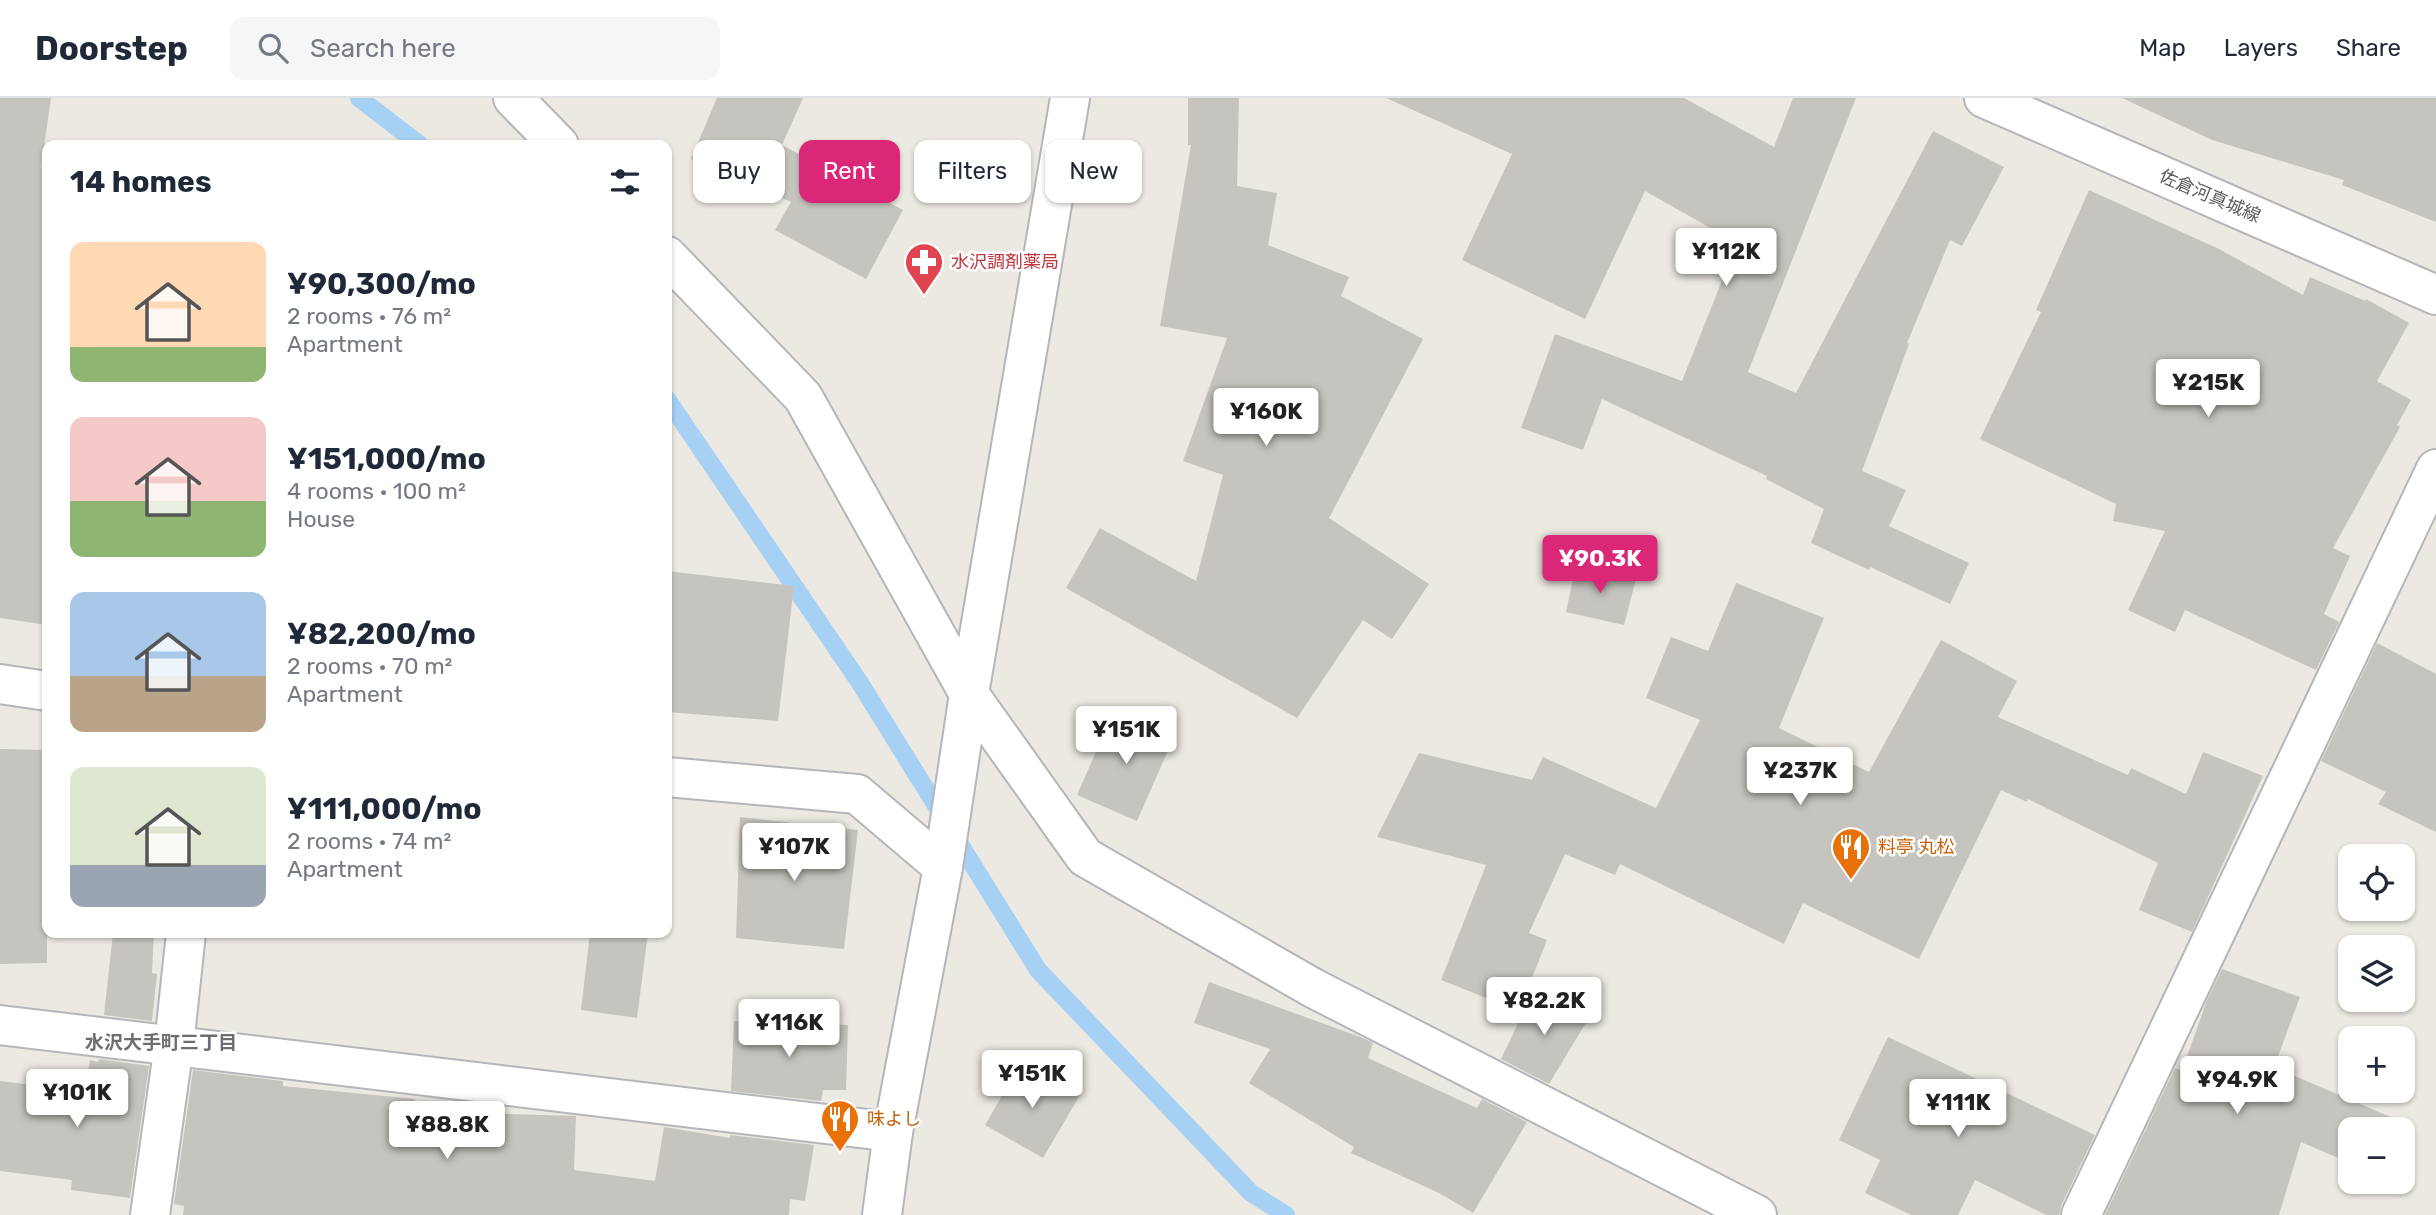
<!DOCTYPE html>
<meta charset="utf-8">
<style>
body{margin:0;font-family:Rubik,"Noto Sans JP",sans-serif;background:#f6f6f7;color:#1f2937;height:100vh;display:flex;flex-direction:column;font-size:26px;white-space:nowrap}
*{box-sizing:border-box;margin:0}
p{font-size:23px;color:#747a83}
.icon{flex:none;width:38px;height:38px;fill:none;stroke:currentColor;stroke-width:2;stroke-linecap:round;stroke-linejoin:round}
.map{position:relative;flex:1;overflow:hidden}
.drawer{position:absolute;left:42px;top:42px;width:630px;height:798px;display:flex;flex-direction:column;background:#fff;border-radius:14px;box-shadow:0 2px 5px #0004}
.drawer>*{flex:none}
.top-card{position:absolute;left:693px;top:42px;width:665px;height:63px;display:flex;gap:14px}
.fabs{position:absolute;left:2338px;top:746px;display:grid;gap:14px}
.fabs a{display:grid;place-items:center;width:77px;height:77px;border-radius:14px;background:#fff;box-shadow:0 2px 5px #0004;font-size:35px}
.price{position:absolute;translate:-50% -60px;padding:0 16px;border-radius:7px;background:#fff;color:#222;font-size:23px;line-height:46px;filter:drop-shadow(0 2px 4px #0008)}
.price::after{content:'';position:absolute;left:50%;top:42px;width:21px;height:16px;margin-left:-10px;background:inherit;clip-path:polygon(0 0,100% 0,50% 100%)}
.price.on{background:#db2777;color:#fff}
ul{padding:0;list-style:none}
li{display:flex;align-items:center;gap:21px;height:175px;padding:0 28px}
li span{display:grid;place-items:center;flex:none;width:196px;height:140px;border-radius:14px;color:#555}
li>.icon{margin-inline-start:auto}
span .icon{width:84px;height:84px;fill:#fffc;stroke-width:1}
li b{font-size:30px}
h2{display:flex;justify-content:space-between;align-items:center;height:84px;padding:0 28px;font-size:30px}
.tag{padding:0 24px;border-radius:14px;background:#fff;box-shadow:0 2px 5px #0004;font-size:24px;line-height:63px}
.tag.on{background:#db2777;color:#fff}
header{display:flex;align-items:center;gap:42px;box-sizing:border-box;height:98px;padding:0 35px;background:#fff;border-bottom:2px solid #e0e1e3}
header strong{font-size:33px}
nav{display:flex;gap:38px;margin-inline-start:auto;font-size:24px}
.search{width:490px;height:63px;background:#f6f6f7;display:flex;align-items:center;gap:18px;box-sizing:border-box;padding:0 24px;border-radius:14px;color:#747a83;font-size:26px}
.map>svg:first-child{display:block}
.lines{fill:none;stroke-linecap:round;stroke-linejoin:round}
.stream{stroke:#a7d0f5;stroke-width:18}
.building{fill:#c6c4be}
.minor-casing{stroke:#b4b6ba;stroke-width:42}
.tertiary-casing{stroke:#b4b6ba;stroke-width:42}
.secondary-casing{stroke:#b3b5ba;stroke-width:42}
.minor{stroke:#fff;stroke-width:38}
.tertiary{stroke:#fff;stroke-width:38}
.secondary{stroke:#fff;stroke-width:38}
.labels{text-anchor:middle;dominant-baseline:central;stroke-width:5;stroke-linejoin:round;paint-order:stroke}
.street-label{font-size:18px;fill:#5a5c60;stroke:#fff}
.health-label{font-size:18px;fill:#be3a42;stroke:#fff;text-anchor:start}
.food-label{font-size:18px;fill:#c56008;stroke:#fff;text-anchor:start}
.neighbourhood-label{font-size:19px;font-weight:bold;fill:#6b6e72;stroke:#fff}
</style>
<header>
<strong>Doorstep</strong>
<div class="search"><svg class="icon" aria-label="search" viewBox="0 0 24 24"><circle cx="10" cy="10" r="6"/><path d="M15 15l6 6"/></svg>Search here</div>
<nav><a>Map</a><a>Layers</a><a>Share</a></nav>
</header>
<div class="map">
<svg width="2436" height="1117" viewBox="0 0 2436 1117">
<rect width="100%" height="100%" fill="#ebe9e1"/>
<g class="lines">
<g class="stream">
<polyline points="359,0 420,47"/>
<polyline points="667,301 860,585 1038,872 1251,1095 1286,1117"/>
</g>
</g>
<g class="building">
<polygon points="0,0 51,0 41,70 47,71 47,527 0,520"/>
<polygon points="717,0 803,0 782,47 903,112 866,181 775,132 791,104 691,61"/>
<polygon points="1188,0 1239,0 1237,88 1277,95 1268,147 1349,179 1341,198 1423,241 1329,420 1429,486 1392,541 1363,522 1297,620 1066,490 1100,430 1196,483 1223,377 1183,363 1227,240 1160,228 1191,47 1188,47"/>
<polygon points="1386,0 1684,0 1774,49 1793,0 1856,0 1748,274 1796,295 1933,33 2004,69 1962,148 1950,142 1907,245 1909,246 1862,373 1906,392 1889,428 1969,465 1950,506 1870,469 1869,472 1811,445 1824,411 1766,381 1767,378 1602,301 1583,352 1521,330 1555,236 1682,283 1737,145 1645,93 1585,221 1462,162 1512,56"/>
<polygon points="2122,0 2436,0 2436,124 2342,87 2344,82 2212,42"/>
<polygon points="2089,92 2219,151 2303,197 2310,179 2365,203 2366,201 2409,225 2377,283 2411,302 2397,327 2400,329 2333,450 2350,458 2324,516 2339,524 2316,572 2185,512 2175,534 2128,512 2165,433 2113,423 2116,406 1980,341 2041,214 2036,212"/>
<polygon points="1576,467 1636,481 1624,527 1566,514"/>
<polygon points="667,473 794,488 778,623 667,614"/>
<polygon points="1736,485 1824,520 1779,630 1869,674 1941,542 2017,583 1998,619 2128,677 2131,670 2186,696 2203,654 2263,678 2192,834 2139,812 2158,765 2028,701 2027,704 2001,692 1919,861 1803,805 1784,846 1620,766 1615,777 1565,756 1529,835 1547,842 1519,913 1441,882 1486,767 1377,739 1419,655 1532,682 1543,659 1656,710 1700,622 1646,600 1671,539 1708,553"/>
<polygon points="2377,545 2436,576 2436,734 2378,706 2386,694 2321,663"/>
<polygon points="1114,613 1174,639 1137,723 1077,697"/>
<polygon points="0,651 47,652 47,865 0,866"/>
<polygon points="740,719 858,732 844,851 736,840"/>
<polygon points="113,835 154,835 152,875 157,876 152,923 104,917"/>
<polygon points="590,835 648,835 637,920 581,912"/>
<polygon points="2222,871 2300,899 2274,969 2414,1029 2403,1055 2403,1031 2350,1031 2350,1065 2301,1044 2279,1117 2105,1117 2175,970 2182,973 2207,902"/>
<polygon points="1209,884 1363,940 1373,945 1368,960 1477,1010 1482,1001 1527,1024 1473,1115 1439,1095 1351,1055 1354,1049 1249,985 1270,951 1194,925"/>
<polygon points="1534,892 1590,918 1549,986 1501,961"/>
<polygon points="734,923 848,927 846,992 823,992 821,1003 731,993"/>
<polygon points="1888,939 2095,1037 2061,1108 2059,1117 2046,1117 1975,1082 1958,1117 1911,1117 1865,1095 1880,1062 1839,1042"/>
<polygon points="99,961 149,968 130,1100 71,1092 72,1082 0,1073 0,983 85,994 90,962 98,964"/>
<polygon points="1022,963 1080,997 1043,1060 985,1027"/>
<polygon points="193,972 283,983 283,988 415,1001 414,1013 576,1018 574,1072 655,1083 664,1029 730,1040 730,1037 814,1047 805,1103 790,1101 789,1117 183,1117 184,1108 174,1106"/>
</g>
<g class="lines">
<defs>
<g id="minor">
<polyline points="513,0 559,47"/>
<polyline points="667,158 803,299 969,596 1085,759 1313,890 1757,1117"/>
<polyline points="0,586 47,593"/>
<polyline points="667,679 857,696 943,769"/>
<polyline points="0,927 893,1034"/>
<polyline points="150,1117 174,947 186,835"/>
<polyline points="2081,1117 2436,371"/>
</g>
<polyline id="tertiary" points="882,1117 893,1034 943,769 969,596 1070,0"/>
<polyline id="secondary" points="1984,0 2436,197"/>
</defs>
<use href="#minor" class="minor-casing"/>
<use href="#tertiary" class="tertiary-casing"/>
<use href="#secondary" class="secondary-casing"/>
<use href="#minor" class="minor"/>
<use href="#tertiary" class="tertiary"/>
<use href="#secondary" class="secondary"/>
</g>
<defs>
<symbol id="pharmacy-pin" viewBox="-11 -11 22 30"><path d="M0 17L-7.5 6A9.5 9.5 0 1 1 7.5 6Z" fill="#e0444e" stroke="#fff"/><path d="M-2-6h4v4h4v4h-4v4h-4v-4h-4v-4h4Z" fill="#fff"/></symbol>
<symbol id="restaurant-pin" viewBox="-11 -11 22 30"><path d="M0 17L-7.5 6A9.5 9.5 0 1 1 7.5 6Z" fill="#e8710a" stroke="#fff"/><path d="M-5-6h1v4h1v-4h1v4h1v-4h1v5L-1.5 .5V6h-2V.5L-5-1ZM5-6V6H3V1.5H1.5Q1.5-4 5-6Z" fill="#fff"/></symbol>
</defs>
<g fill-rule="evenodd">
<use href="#pharmacy-pin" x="902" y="142" width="44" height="60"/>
<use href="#restaurant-pin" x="1829" y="727" width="44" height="60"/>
<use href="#restaurant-pin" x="818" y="999" width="44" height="60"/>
</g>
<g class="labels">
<g class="street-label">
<text transform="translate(2210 98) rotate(23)">佐倉河真城線</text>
</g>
<g class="health-label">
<text x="951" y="164">水沢調剤薬局</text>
</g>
<g class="food-label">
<text x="1878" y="749">料亭 丸松</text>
<text x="867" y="1021">味よし</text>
</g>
<g class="neighbourhood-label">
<text x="161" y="944">水沢大手町三丁目</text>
</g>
</g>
</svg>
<div class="fabs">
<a><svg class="icon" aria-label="locate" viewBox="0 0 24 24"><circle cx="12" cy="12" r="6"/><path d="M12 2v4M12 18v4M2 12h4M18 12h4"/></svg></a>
<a><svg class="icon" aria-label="layers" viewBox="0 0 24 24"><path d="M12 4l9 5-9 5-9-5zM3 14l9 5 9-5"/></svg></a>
<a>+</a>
<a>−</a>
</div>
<b class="price" style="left:1726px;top:190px">¥112K</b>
<b class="price" style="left:2208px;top:321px">¥215K</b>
<b class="price" style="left:1266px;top:350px">¥160K</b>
<b class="price on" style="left:1600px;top:497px">¥90.3K</b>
<b class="price" style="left:1126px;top:668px">¥151K</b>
<b class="price" style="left:1800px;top:709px">¥237K</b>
<b class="price" style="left:794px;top:785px">¥107K</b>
<b class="price" style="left:1544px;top:939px">¥82.2K</b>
<b class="price" style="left:789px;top:961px">¥116K</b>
<b class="price" style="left:1032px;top:1012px">¥151K</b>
<b class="price" style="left:2237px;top:1018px">¥94.9K</b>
<b class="price" style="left:77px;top:1031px">¥101K</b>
<b class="price" style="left:1958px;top:1041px">¥111K</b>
<b class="price" style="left:447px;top:1063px">¥88.8K</b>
<div class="top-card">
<a class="tag">Buy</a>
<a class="tag on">Rent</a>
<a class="tag">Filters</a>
<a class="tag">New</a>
</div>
<section class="drawer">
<h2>14 homes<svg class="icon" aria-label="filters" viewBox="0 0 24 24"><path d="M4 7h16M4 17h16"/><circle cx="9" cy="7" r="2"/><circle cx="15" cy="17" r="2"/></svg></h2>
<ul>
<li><span style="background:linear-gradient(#ffd9b3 75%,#8fb573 0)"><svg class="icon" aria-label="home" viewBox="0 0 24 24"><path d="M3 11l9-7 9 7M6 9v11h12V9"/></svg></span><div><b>¥90,300/mo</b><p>2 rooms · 76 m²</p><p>Apartment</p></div></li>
<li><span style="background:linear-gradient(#f6c9c9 60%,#8fb573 0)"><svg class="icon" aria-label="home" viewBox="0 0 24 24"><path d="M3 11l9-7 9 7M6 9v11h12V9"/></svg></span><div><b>¥151,000/mo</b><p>4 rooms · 100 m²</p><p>House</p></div></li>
<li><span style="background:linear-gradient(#a9c7e8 60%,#b9a48a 0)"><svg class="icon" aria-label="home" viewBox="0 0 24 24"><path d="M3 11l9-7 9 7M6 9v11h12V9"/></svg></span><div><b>¥82,200/mo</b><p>2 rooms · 70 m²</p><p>Apartment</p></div></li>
<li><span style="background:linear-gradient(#dfe7d0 70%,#9aa5b1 0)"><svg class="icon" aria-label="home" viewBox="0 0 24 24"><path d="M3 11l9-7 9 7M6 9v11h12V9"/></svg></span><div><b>¥111,000/mo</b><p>2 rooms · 74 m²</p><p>Apartment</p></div></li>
</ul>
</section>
</div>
